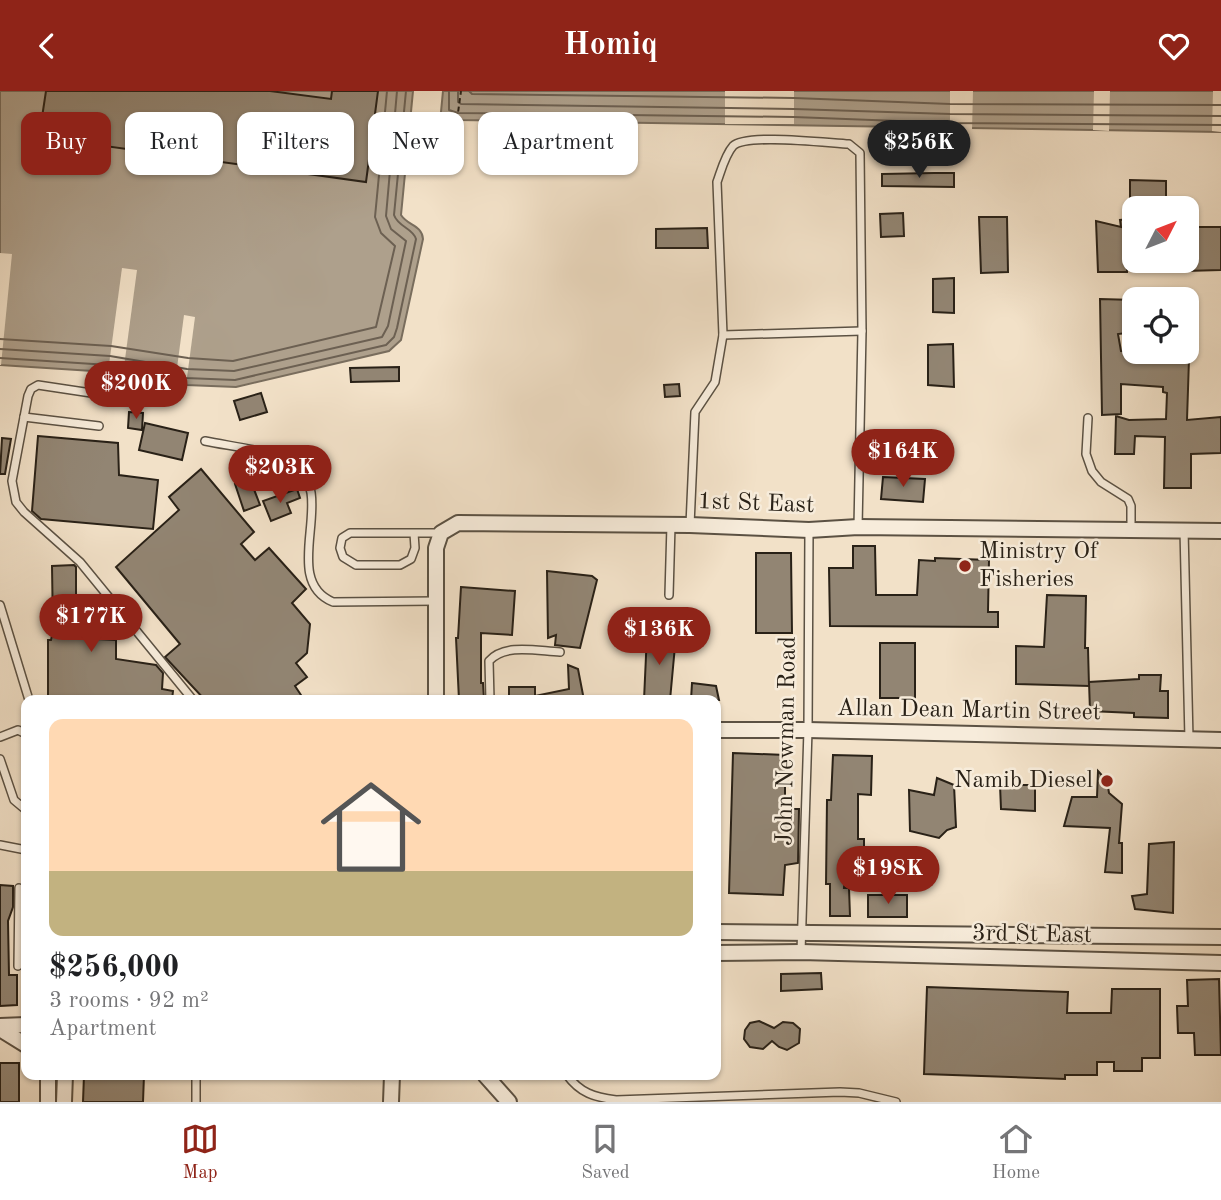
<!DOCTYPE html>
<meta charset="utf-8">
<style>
body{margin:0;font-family:"Old Standard TT",serif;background:#f2f2f2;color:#202124;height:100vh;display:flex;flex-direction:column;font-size:26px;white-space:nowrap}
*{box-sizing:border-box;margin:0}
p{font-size:23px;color:#757577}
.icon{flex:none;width:38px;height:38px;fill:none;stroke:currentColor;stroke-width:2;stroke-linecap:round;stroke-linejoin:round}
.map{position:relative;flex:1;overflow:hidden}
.drawer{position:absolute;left:21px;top:604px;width:700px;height:385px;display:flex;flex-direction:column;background:#fff;border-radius:14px;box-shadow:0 2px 5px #0004}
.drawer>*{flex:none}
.guide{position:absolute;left:21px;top:21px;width:700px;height:63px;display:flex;gap:14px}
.needle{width:46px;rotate:48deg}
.buttons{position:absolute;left:1122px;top:105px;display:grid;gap:14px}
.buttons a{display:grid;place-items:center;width:77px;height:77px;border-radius:14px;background:#fff;box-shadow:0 2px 5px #0004;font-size:35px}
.price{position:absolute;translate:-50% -60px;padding:0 16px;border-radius:24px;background:#8f2418;color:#fff;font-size:23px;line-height:46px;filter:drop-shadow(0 2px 4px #0008)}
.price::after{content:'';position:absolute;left:50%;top:42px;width:21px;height:16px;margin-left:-10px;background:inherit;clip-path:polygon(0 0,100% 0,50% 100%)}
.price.current{background:#222;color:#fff}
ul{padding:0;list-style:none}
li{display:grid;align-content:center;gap:14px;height:371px;padding:0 28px}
li span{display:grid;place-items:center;height:217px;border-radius:14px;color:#555}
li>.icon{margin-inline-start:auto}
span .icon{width:126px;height:126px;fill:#fffc;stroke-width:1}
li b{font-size:30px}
.chip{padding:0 24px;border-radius:14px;background:#fff;box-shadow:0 2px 5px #0004;font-size:24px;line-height:63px}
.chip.current{background:#8f2418;color:#fff}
header{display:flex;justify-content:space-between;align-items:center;height:91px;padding:0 28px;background:#8f2418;color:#fff;font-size:32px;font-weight:800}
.dock{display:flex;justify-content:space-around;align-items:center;height:98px;border-top:2px solid #e0e0e0;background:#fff;font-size:19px;color:#757577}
.dock a{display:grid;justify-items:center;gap:4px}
.dock .current{color:#8f2418}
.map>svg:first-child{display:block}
.water{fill:#aea08c;stroke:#796d5d;stroke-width:2}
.pier{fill:#f2e1c8}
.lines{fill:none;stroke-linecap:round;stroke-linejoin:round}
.shore{stroke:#6c6052;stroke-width:2}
.building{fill:#928573;stroke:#292117;stroke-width:2}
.service-casing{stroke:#5b5143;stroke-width:10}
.minor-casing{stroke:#5b5143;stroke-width:18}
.path{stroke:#292117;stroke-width:2;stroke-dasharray:5 3.5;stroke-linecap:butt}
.service{stroke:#f7ecdb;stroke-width:7}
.minor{stroke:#f7ecdb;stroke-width:14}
.poi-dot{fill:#8f2418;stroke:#f7ecdb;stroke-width:2.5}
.labels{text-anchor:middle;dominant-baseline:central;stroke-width:5;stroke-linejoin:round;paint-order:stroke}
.street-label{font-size:24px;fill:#292117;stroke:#f7ecdb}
.poi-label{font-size:24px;fill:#292117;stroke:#f7ecdb;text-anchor:start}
</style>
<header><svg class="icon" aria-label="back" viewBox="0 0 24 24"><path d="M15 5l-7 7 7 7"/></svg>Homiq<svg class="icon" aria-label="heart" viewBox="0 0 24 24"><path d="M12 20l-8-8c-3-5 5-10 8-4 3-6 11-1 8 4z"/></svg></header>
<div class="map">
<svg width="1221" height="1011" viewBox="0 0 1221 1011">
<rect width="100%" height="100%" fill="#f2e1c8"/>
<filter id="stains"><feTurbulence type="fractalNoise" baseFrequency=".00286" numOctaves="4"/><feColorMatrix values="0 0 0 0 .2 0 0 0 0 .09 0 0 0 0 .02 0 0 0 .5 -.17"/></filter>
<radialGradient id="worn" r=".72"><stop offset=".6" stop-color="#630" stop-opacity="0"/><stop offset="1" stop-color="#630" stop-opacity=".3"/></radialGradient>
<g class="water">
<path d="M0,0H413L401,124C408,135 422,134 423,148L401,249L389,260L236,296L186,294L108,281L0,274Z"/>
<path d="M443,0H1221V41C966,38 712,33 458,29L445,26L441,21Z"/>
</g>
<g class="pier">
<rect x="725" y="0" width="69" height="33"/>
<polygon points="950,0 973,0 972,39 950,39"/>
<polygon points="1094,0 1110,0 1109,40 1093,39"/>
<polygon points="1213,0 1221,0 1221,41 1212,40"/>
<polygon points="0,162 12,163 1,274 0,274"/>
<polygon points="122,177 137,179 123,283 108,281"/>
<polygon points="184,224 195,226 186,294 175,292"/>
</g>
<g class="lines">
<g class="shore">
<polyline points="449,0 449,19 458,22 794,26 950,32 1221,34"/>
<polyline points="458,0 458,11 461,13 794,18 950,23 1221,25"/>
<polyline points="469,0 472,3 794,7 950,13 1221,14"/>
<polyline points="0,248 111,255 188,267 233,270 376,236 395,155 381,142 375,126 387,0"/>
<polyline points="0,258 110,265 187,278 234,280 382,246 388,235 406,150 391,138 386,125 397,0"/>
<path d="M0,267L109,274L186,287L235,289L386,254L394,246L397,237L416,148C413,137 398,136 394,124L406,0"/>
</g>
</g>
<g class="building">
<polygon points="46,0 270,0 331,8 332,0 378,0 366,91 39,46"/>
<polygon points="934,82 954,82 954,96 882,95 882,83"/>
<polygon points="1130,89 1166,90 1166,117 1130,117"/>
<polygon points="903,122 904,145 881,146 880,123"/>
<polygon points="979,126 1007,126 1008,181 981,182"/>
<polygon points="1131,128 1134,142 1128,145 1127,181 1098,181 1096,130 1121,136 1120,129"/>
<polygon points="1186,136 1221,136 1221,179 1150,181 1150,170 1186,170"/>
<polygon points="707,137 708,157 656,157 656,138"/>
<polygon points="954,187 954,222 933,221 933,188"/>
<polygon points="1100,208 1134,209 1134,241 1118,243 1121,260 1159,261 1159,267 1189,268 1187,329 1221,326 1221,362 1191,363 1191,397 1164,397 1165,346 1135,345 1134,363 1115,363 1116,325 1129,329 1166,328 1167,302 1163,301 1163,296 1121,293 1121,323 1102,324"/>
<polygon points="953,253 954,296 928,294 928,254"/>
<polygon points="399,276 399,290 351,291 350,277"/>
<polygon points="679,293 680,305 665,306 664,294"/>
<polygon points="261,302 267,321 240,329 234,310"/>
<polygon points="129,321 143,322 142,339 128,337"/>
<polygon points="145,332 188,342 182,369 139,359"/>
<polygon points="38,345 118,352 119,384 158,389 153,438 41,428 32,420"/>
<polygon points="2,347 11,348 5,383 0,383"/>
<polygon points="201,378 254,441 241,453 255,469 269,457 306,498 292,512 310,533 307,562 296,572 307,586 295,595 301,604 296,609 205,609 165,566 180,553 116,476 179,419 169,406"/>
<polygon points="883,386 925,388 923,411 881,408"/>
<polygon points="250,388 260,414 244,420 235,393"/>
<polygon points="297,398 300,407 287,412 291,422 271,430 263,410"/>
<polygon points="853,455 875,455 876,504 917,504 919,469 935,470 935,467 989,469 988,521 998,521 998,536 830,535 829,477 853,477"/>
<polygon points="756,462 791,462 792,542 756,542"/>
<polygon points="74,474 76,476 76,506 88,509 89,514 98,516 97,548 116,549 116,568 156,574 163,582 162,598 173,600 172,609 115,607 115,609 48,609 48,549 51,549 53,540 52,475"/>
<polygon points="547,480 592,485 597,489 580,557 555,554 556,544 548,547"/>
<polygon points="461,496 515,500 512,544 481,542 481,592 483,592 484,609 459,609 456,547 458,547"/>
<polygon points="1047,504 1086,505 1085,557 1088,557 1089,595 1016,593 1016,555 1044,556"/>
<polygon points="647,543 676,544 670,609 644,609"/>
<rect x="880" y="552" width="35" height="55"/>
<polygon points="568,574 578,578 584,609 509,609 509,596 535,596 535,605 569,598"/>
<polygon points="1139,584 1161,584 1160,600 1168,600 1168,627 1134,626 1134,622 1090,620 1089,591 1139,588"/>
<polygon points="692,592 716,595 719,609 691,609"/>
<polygon points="733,662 785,664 785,718 799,718 798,772 785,774 783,804 729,802"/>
<polygon points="833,664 872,665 871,704 858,703 858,748 864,748 864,768 846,767 844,797 849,797 850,825 830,825 830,793 826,793 827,709 831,709"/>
<polygon points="1098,680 1107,690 1109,702 1122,713 1119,752 1122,752 1122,782 1105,781 1110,737 1064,735 1072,706 1097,706"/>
<polygon points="937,687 954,694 956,736 947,739 939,747 910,740 909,699 934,704"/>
<polygon points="1000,694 1035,694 1035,720 1001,718"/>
<polygon points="1174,751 1173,822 1135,818 1132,805 1147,803 1149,753"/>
<polygon points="0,794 13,795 13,816 8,830 9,884 17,884 17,914 0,915"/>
<rect x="868" y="804" width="39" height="22"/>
<polygon points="821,882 822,898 781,900 781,883"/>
<polygon points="1219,888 1221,964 1195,964 1194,942 1178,942 1177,915 1188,915 1187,889"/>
<polygon points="927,896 1068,901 1067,922 1111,922 1112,898 1160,898 1160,967 1142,967 1142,980 1114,980 1114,971 1097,971 1097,984 1065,984 1065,988 924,983"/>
<polygon points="759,930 774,937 783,931 793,932 800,938 799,952 787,959 779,956 772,950 763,958 750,956 744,948 745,939 750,932"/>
<rect x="0" y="972" width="19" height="39"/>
<polygon points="84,984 144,984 143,1011 83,1011"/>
</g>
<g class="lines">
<defs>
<g id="service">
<polyline points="723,244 862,240"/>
<polyline points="151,311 38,294 31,298 28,305 12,390 16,411 24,421 80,471 193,609"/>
<polyline points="24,326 99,335"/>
<polyline points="1088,327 1086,363 1092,380 1101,391 1128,408 1131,415 1131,438"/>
<path d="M205,350C233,356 269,358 294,374C339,402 278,488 333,511L436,510"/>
<path d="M690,434L695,321L715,291L723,244L717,91C721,80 725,64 733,55C746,42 828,52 849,53L860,62L862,240L858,436"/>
<polyline points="1184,439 1189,648"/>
<polyline points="414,442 415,457 411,468 400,474 356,474 343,466 340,457 342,447 350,442 441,442"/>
<polyline points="669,504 671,434"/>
<polyline points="0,514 29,609"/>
<path d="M490,609L489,570C505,552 537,560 560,561"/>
<polyline points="0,646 18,639 26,643"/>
<polyline points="0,668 14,709 26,719"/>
<polyline points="0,754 26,759"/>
<polyline points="801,861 808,639 809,439"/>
<polyline points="18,875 19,797"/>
<polyline points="196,984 196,1011"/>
<path d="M567,984C580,1002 594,1006 616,1009L840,1001L859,1002L896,1011"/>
</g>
<g id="minor">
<polyline points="436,609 436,457 441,442 458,432 690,434 809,439 858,436 1221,440"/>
<polyline points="716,639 808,639 1221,649"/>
<polyline points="716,841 1221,846"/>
<polyline points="716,862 801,861 1221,872"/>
<polyline points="0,935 26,934"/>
<polyline points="0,938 26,954"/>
<polyline points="485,984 509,1011"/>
<polyline points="48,1011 48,984"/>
<polyline points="64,1011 65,984"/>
<polyline points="391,1011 392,984"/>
</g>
</defs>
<use href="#service" class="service-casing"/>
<use href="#minor" class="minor-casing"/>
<g class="path">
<polyline points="457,29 461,0"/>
<polyline points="373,39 407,49"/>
</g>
<use href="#service" class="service"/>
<use href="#minor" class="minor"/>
</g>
<g class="poi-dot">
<circle cx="965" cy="475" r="7"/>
<circle cx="1107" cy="690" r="7"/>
</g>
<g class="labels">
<g class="street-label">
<text transform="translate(756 413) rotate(2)">1st St East</text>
<text transform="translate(969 620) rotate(1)">Allan Dean Martin Street</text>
<text transform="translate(787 650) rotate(-89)">John Newman Road</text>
<text transform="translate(1032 844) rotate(1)">3rd St East</text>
</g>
<g class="poi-label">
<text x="979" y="461">Ministry Of<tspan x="979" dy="28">Fisheries</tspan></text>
<text x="1093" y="690" text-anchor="end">Namib Diesel</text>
</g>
</g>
<rect width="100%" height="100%" filter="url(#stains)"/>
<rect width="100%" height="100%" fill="url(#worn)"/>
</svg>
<div class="buttons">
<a><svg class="needle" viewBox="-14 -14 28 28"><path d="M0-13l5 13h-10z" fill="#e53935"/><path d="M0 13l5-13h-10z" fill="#757577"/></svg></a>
<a><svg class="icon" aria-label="locate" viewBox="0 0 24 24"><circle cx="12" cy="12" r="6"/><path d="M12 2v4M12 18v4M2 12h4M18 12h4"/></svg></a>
</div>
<b class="price current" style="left:919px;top:89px">$256K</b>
<b class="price" style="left:136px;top:330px">$200K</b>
<b class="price" style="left:903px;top:398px">$164K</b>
<b class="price" style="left:280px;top:414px">$203K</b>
<b class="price" style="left:91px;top:563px">$177K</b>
<b class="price" style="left:659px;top:576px">$136K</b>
<b class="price" style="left:888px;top:815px">$198K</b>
<div class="guide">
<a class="chip current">Buy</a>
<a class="chip">Rent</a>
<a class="chip">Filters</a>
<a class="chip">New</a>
<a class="chip">Apartment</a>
</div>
<section class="drawer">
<ul>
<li><span style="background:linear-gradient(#ffd9b3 70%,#c2b280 0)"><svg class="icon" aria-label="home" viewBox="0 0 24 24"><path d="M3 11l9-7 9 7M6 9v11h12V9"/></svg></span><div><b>$256,000</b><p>3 rooms · 92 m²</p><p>Apartment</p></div></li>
</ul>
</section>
</div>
<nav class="dock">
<a class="current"><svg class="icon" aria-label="map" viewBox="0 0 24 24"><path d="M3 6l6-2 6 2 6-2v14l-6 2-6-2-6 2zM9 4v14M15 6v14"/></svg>Map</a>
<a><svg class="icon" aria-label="saved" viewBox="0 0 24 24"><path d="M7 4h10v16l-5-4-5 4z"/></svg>Saved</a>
<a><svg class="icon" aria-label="home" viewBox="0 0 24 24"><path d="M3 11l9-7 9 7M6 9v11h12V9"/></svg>Home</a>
</nav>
